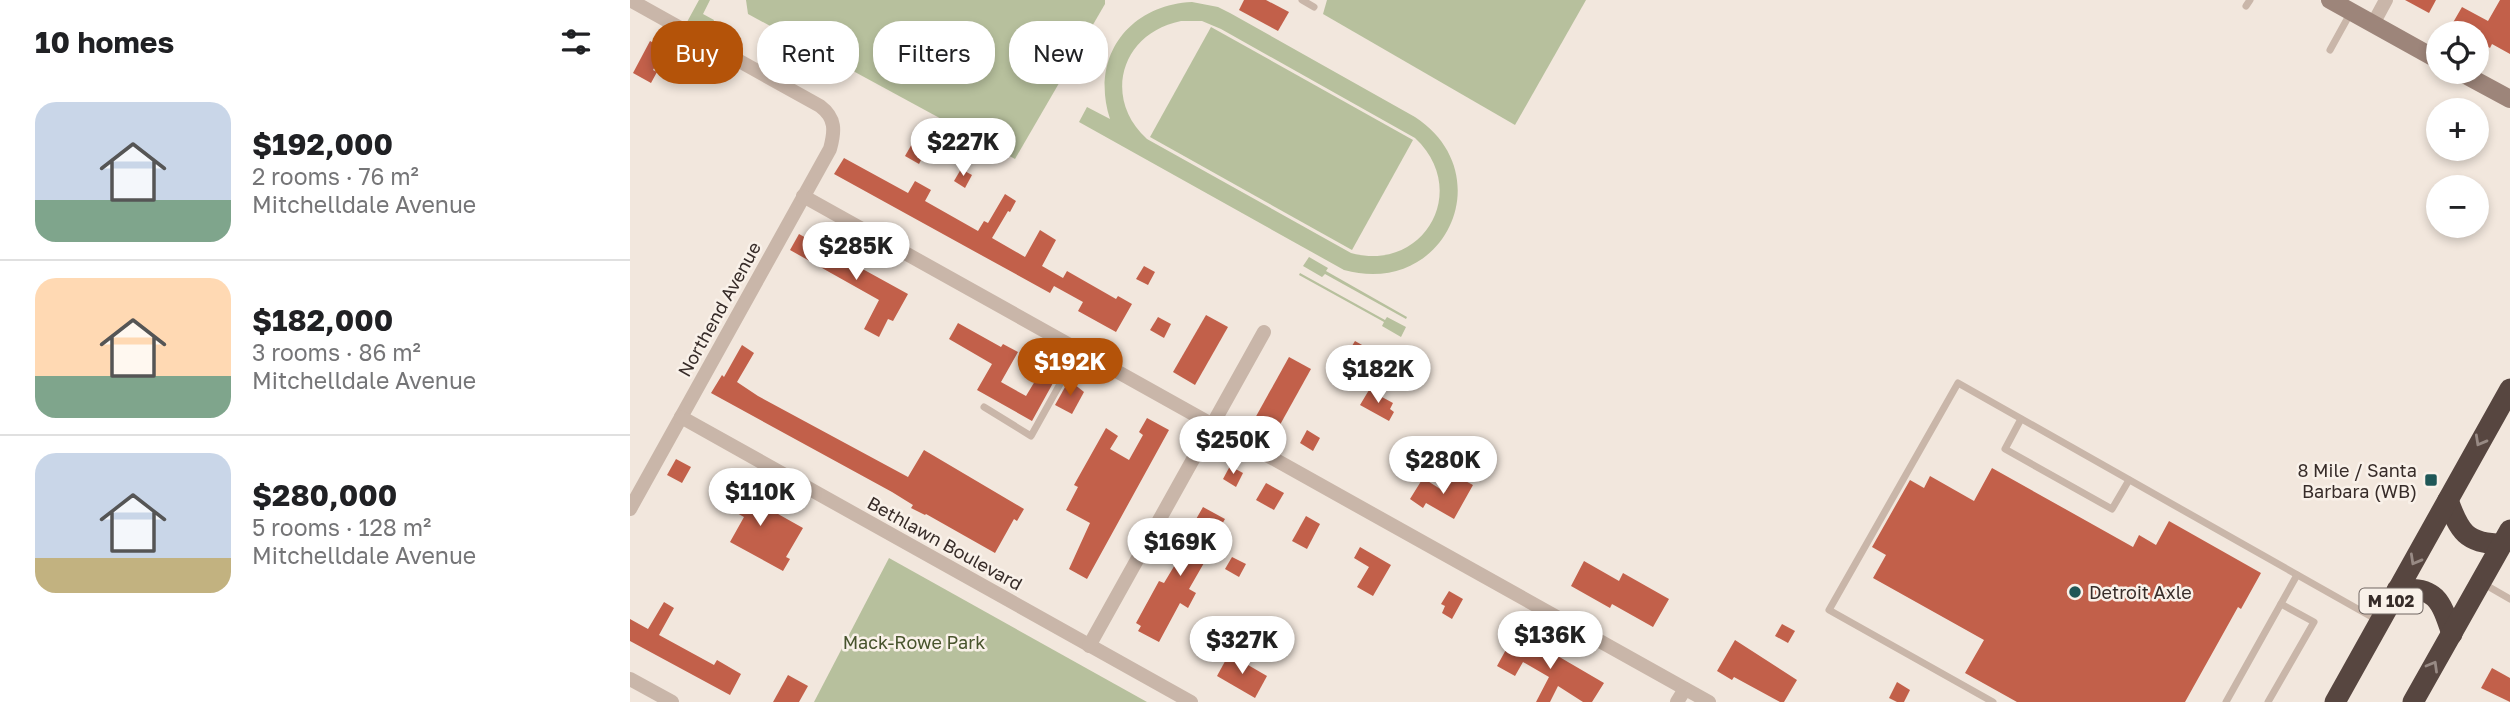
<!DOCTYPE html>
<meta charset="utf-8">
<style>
body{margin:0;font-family:"Golos Text",sans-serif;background:#f2f2f2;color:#202124;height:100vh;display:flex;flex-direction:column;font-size:26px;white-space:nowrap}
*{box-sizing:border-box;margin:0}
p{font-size:23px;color:#757577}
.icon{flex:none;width:38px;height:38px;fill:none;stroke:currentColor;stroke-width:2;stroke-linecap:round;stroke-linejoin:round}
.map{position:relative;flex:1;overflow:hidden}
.details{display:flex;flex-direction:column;background:#fff;width:630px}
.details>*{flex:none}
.hud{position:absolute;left:21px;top:21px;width:665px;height:63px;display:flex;gap:14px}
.fabs{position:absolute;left:1796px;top:21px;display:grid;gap:14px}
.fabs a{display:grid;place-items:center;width:63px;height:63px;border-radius:50%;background:#fff;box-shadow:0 4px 10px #0003;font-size:35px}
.price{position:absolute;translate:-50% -60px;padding:0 16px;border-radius:24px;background:#fff;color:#222;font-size:23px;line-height:46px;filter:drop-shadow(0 2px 4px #0008)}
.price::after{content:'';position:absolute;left:50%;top:42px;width:21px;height:16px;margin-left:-10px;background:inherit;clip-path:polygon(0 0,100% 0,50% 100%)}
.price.selected{background:#b45309;color:#fff}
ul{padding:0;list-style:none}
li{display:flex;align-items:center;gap:21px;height:175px;padding:0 35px}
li+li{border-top:2px solid #e0e0e0}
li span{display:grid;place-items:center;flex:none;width:196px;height:140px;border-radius:21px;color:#555}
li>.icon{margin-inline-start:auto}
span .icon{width:84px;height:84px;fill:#fffc;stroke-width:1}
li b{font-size:30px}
h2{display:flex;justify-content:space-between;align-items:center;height:84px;padding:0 35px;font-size:30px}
.chip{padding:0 24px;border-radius:28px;background:#fff;box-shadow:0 4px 10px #0003;font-size:24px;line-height:63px}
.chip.selected{background:#b45309;color:#fff}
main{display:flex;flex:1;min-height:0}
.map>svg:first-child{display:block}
.green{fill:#b7c09d;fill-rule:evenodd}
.building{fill:#c2604a}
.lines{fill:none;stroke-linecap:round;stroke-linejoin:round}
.lane{stroke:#c9b6a9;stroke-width:7}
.street{stroke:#c9b6a9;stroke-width:14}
.secondary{stroke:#9d857a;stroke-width:18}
.highway{stroke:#574640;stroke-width:21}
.oneway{stroke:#988a84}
.poi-dot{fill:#1f5757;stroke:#f9f1e9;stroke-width:2.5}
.labels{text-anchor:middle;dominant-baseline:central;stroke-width:5;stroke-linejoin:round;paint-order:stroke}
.shield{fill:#f9f1e9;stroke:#716763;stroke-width:2}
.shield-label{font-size:16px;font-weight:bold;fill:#372c29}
.street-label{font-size:18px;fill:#372c29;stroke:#f9f1e9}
.poi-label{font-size:18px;fill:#372c29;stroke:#f9f1e9;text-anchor:end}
.park-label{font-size:18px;fill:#48542d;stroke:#f9f1e9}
</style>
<main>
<section class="details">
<h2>10 homes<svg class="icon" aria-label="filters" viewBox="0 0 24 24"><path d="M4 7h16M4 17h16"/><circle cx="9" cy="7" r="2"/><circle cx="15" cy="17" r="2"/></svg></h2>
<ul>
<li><span style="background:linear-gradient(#c9d6e8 70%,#7fa58c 0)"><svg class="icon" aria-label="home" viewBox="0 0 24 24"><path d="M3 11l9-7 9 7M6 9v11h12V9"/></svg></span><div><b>$192,000</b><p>2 rooms · 76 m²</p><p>Mitchelldale Avenue</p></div></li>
<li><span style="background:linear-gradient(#ffd9b3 70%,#7fa58c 0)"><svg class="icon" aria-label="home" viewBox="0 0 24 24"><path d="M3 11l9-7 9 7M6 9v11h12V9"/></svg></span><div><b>$182,000</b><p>3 rooms · 86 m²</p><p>Mitchelldale Avenue</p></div></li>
<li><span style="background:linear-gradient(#c9d6e8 75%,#c2b280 0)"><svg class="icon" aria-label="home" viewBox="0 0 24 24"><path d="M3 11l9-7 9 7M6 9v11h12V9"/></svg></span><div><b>$280,000</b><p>5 rooms · 128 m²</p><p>Mitchelldale Avenue</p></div></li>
</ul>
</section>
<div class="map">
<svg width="1880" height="702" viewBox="0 0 1880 702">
<rect width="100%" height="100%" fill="#f2e7dd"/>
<g class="green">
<polygon points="69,0 80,0 73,14 84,20 82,27 74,31 57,22"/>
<polygon points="116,0 475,0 475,4 385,159 118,14"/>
<polygon points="697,0 956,0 885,125 693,14"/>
<path d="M562,2L588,7L600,13L785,117C872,174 815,298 714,270L449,122L457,107L480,119C460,58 498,5 562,2ZM551,21H572L591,29L785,138C841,190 794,273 721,253L517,139C472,98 491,33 551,21Z"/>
<polygon points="581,27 783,140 722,250 520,137"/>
<polygon points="679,257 698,268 696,271 777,317 776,319 695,274 692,277 673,266"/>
<polygon points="670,273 755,320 757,317 776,327 771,337 752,326 754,322 669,275"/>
<polygon points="259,558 517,702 184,702"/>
</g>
<g class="building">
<polygon points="614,0 636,0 659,12 648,31 609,10"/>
<polygon points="1775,0 1806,0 1799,13"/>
<polygon points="1870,0 1880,0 1880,54 1862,44 1860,48 1847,40 1851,33 1826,33 1828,30 1821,26 1832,7 1858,21"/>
<polygon points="20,41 35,49 23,70 27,72 21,83 3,73"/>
<polygon points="283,142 296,150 289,164 275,156"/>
<polygon points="214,158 278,193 285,181 301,190 295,201 348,231 354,221 358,223 375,194 386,201 380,212 378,211 362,238 395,257 410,230 426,240 412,266 433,278 437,271 486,299 488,296 502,304 486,332 448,311 453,302 424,286 420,293 204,174"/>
<polygon points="331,169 342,175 335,188 324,181"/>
<polygon points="169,234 278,294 263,321 258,319 249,337 234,329 249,300 160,250"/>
<polygon points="514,266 525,272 518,285 506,279"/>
<polygon points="576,315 598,327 565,385 543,372"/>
<polygon points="528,317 541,324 534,338 520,330"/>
<polygon points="328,323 371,347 373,344 388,352 371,382 396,396 414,366 428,374 402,421 347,390 362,364 319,339"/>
<polygon points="725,341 748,354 739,373 714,359"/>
<polygon points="112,345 124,353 107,382 128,396 278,477 294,450 394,509 387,521 384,519 365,553 296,514 295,515 281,508 283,505 262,492 81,393 92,375 94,377"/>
<polygon points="659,357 681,369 646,432 624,420"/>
<polygon points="439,380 454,392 442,414 425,405"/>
<polygon points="739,390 763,403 760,409 764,412 759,421 730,405"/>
<polygon points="517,418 539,430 457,579 439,569 460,523 436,510 448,487 444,485 476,428 488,436 480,449 499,460 513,435 509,432"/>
<polygon points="677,430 690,438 683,451 670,443"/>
<polygon points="46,459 61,467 52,483 37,475"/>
<polygon points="600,466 613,473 606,487 593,479"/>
<polygon points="1362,468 1503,547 1509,535 1526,545 1539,521 1631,573 1611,609 1608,607 1555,702 1387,702 1335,673 1354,640 1243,578 1256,555 1242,547 1280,480 1294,488 1300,476 1344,501"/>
<polygon points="824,475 843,485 824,519 796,503 793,508 780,499 793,478 815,492"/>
<polygon points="91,482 173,528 156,557 160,559 153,571 100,542 114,517 82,499"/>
<polygon points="636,483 654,493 644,510 626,500"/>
<polygon points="573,507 595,519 583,540 586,542 559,589 566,593 558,608 550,603 529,642 508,631 511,626 506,623 529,581 534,583 549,558 568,523 565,521"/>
<polygon points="676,516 690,524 677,549 662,541"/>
<polygon points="730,547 761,565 743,596 727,587 739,567 724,558"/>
<polygon points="602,557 616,564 609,577 595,569"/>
<polygon points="954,561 989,581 993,573 1039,599 1023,627 982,604 980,608 941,586"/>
<polygon points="819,591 833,599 822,619 812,613 815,606 811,604"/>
<polygon points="34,602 44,608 29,635 84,665 87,660 111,674 100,695 0,641 0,619 18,629"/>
<polygon points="1152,624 1165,631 1158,643 1145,636"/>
<polygon points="884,635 912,650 915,644 928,652 926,655 974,683 962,702 953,702 928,686 920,702 906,702 919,677 893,662 885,676 867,666"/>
<polygon points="1105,640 1167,680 1154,702 1150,702 1104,677 1102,680 1087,671"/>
<polygon points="599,654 637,676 625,698 587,676"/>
<polygon points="1862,668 1880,678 1880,702 1851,688"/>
<polygon points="158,675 178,686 169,702 143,702"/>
<polygon points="1267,682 1280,690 1274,702 1267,702 1259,698"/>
</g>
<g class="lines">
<g class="lane">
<polyline points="672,0 684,7"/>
<polyline points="1616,6 1620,0"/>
<polyline points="1700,50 1721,12"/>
<polyline points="354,407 401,436 449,350"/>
<polyline points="1391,419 1375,449 1482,509 1499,480"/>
<polyline points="1854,584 1880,599"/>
<polyline points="1363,702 1199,610 1328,383 1749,621"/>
<polyline points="1596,702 1667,575"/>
<polyline points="1638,702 1684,622 1651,604"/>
</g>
<g class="street">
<path d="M0,0L190,106C206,118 205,131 200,149L0,509"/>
<polyline points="1743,24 1756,0"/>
<polyline points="173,196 1079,702"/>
<polyline points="51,417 561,702"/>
<polyline points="459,646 634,332"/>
<polyline points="0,679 42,702"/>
<polyline points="1047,702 1055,689"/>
</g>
<g class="secondary">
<polyline points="1700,0 1808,60"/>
<polyline points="1830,72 1880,99"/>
</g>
<g class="highway">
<path d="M1818,500C1829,531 1836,544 1872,544"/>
<path d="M1767,590C1806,585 1811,601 1822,634"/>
<polyline points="1705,702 1880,389"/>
<polyline points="1783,702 1880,530"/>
</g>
</g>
<defs><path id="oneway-chevron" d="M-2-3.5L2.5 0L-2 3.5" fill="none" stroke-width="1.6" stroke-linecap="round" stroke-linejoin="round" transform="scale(1.75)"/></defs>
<g class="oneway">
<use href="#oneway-chevron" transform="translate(1850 441) rotate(119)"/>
<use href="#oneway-chevron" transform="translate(1785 560) rotate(119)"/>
<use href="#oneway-chevron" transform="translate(1803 666) rotate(-60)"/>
</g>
<g class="poi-dot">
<rect x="1794" y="473" width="14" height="14" rx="3.5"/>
<circle cx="1445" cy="592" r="7"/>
</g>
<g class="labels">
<rect class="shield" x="1729.5" y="588.5" width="63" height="25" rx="5"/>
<g class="shield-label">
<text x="1761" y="601">M 102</text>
</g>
<g class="street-label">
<text transform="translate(89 309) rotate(-61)">Northend Avenue</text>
<text transform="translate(315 543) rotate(29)">Bethlawn Boulevard</text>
</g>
<g class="poi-label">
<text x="1787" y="470">8 Mile / Santa<tspan x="1787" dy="21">Barbara (WB)</tspan></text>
<text x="1459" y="592" text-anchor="start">Detroit Axle</text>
</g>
<g class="park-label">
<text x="284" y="642">Mack-Rowe Park</text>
</g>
</g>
</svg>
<div class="fabs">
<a><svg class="icon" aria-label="locate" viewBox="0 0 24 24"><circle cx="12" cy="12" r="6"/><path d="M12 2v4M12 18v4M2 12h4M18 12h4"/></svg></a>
<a>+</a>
<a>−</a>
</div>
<b class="price" style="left:333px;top:178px">$227K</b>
<b class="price" style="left:226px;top:282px">$285K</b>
<b class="price selected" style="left:440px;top:398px">$192K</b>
<b class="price" style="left:748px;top:405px">$182K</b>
<b class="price" style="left:603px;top:476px">$250K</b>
<b class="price" style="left:813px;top:496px">$280K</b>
<b class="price" style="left:130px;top:528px">$110K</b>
<b class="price" style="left:550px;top:578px">$169K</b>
<b class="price" style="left:920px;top:671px">$136K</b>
<b class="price" style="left:612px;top:676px">$327K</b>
<div class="hud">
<a class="chip selected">Buy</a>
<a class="chip">Rent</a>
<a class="chip">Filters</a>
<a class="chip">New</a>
</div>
</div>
</main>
